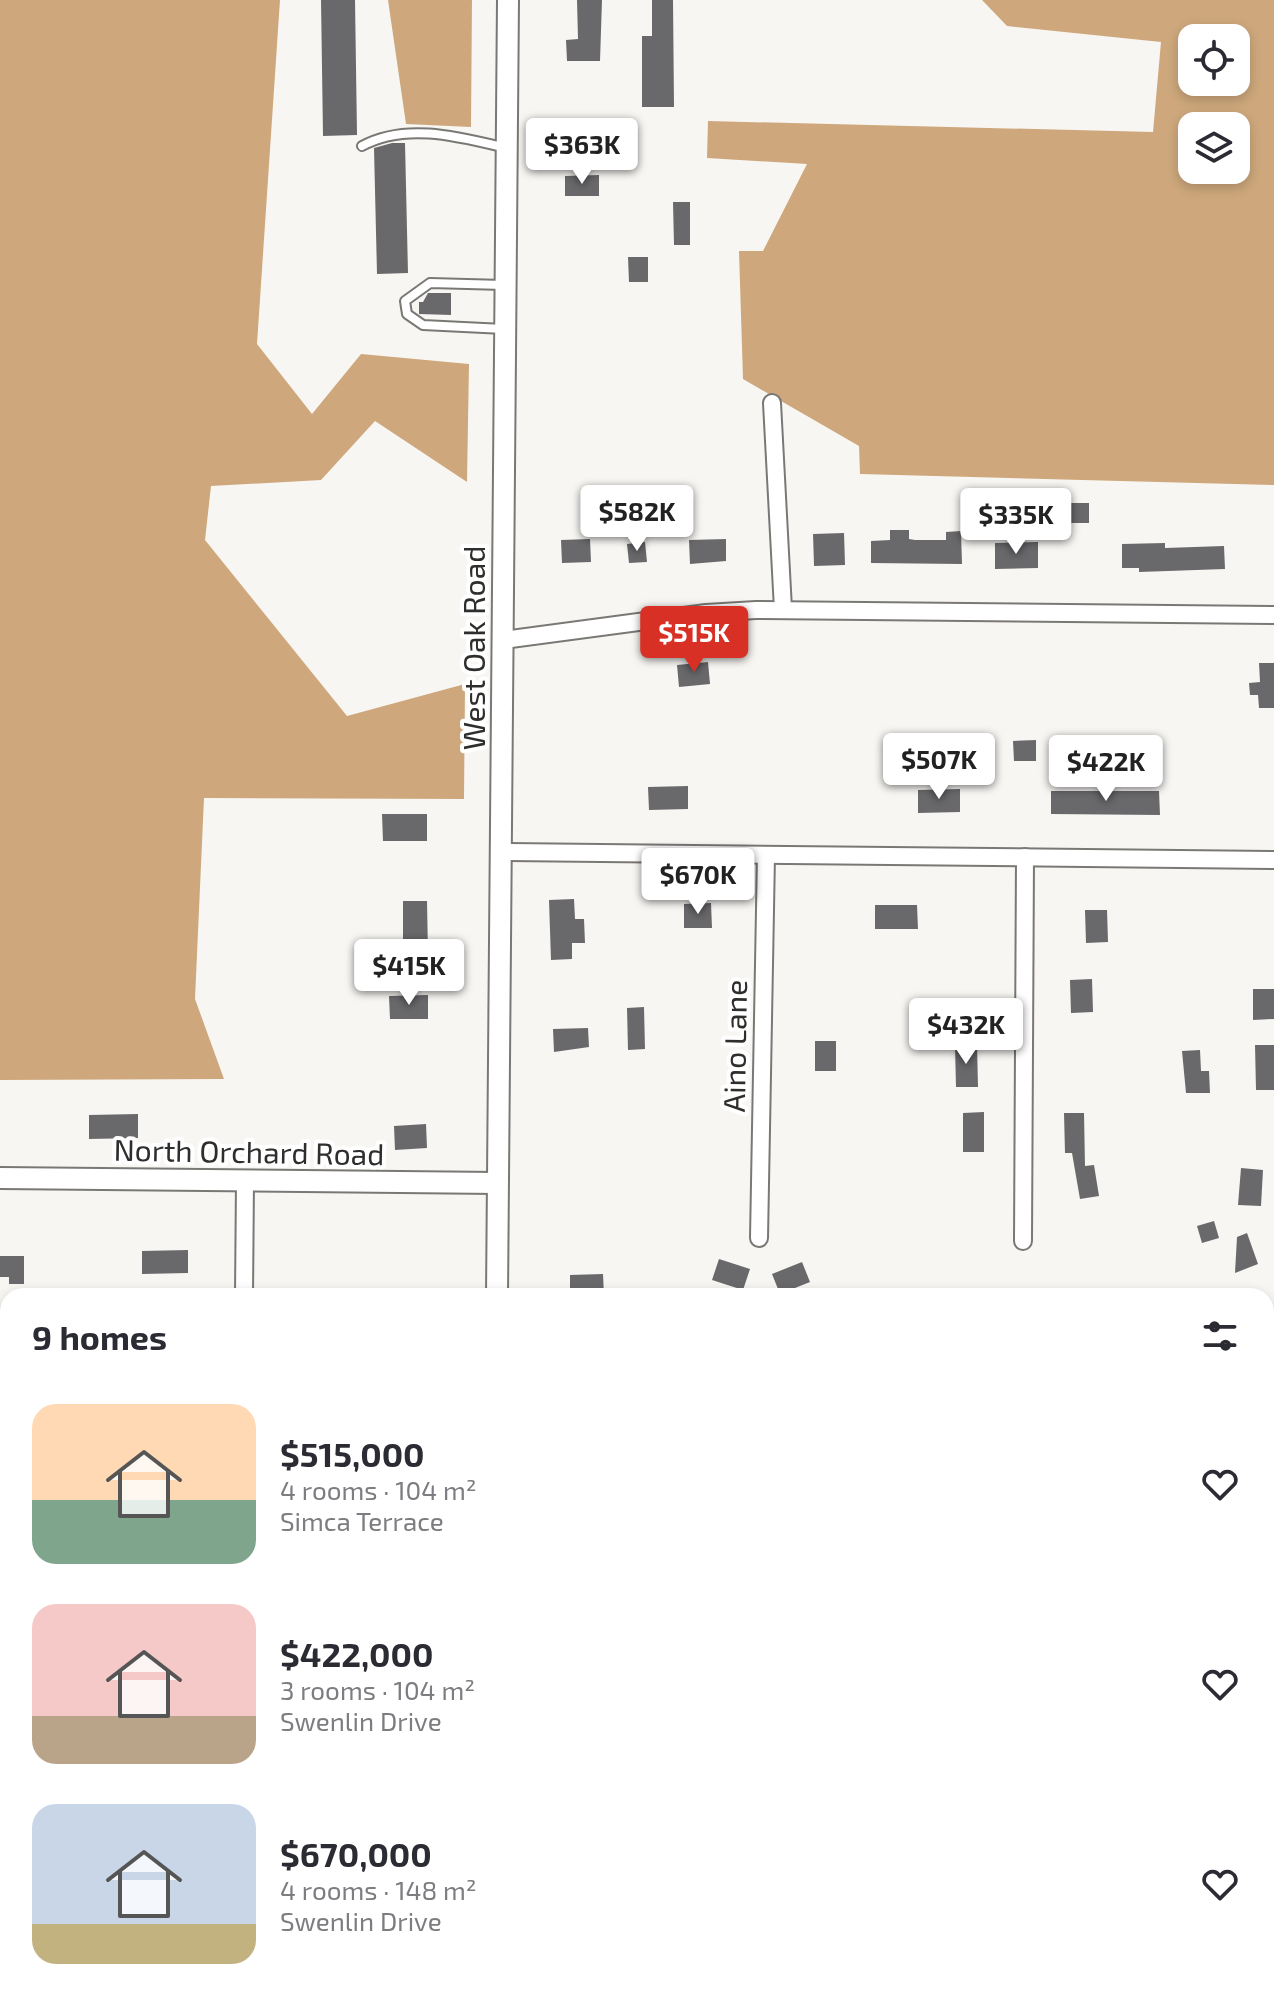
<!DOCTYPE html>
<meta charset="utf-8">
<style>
body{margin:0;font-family:"Exo 2",sans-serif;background:#f7f7f7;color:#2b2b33;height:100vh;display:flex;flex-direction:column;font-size:30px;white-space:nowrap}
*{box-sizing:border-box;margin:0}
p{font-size:26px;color:#7c7c81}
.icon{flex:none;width:44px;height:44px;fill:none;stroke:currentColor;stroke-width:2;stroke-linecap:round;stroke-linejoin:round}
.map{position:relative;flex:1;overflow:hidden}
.sheet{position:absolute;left:0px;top:1288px;width:1274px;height:714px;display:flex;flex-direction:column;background:#fff;border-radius:24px 24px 0 0;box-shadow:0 4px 12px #0003}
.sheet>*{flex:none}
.controls{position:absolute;left:1178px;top:24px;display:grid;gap:16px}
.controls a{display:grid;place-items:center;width:72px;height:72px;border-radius:16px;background:#fff;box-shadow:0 4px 12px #0003;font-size:40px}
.price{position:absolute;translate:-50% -68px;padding:0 18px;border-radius:8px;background:#fff;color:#222;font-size:26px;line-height:52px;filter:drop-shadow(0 2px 4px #0008)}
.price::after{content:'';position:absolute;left:50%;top:48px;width:24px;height:18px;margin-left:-12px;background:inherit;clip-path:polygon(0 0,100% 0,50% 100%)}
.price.selected{background:#d93025;color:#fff}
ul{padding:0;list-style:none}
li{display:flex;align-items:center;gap:24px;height:200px;padding:0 32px}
li span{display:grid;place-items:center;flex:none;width:224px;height:160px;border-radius:24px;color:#555}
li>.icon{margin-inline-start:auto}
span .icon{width:96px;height:96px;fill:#fffc;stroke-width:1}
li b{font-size:34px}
h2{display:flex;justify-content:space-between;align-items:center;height:96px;padding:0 32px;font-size:34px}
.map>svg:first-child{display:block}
.green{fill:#e3bf95}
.forest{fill:#cea87c;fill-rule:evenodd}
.building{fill:#69696c}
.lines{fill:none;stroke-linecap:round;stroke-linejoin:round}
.service-casing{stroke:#7a7875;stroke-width:12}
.minor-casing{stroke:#7a7875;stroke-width:20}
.tertiary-casing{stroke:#7a7875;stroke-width:24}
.service{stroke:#fff;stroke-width:8}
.minor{stroke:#fff;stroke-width:16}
.tertiary{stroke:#fff;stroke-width:20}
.labels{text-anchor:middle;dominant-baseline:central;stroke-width:8;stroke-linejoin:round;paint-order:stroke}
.street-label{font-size:30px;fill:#2f2e2d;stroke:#fff}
</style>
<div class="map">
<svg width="1274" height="2001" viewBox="0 0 1274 2001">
<rect width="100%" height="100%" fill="#f8f6f3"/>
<rect class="green" x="0" y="1585" width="8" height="251"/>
<g class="forest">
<polygon points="0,0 280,0 257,344 312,414 361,354 469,364 467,482 375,421 321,480 211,486 205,540 347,716 465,684 464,799 204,798 195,999 224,1079 0,1080"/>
<polygon points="388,0 472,0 471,127 406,124"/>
<path d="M982,0H1274V485L860,474L859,446L743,379L739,251H763L807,164L707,158L708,121L1153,132L1161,42L1007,26ZM1192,38H1236V82H1192ZM1192,126H1236V170H1192Z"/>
<polygon points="0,1836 8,1836 8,1994 235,1994 235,2001 0,2001"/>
</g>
<g class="building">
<polygon points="321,0 355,0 357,135 323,136"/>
<polygon points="577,0 602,0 600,61 567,61 566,40 578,39"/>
<polygon points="652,0 673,0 674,107 642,107 642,36 652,36"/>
<polygon points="392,143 405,143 408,273 377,274 374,148"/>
<polygon points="599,175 599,196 565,196 565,176"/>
<polygon points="673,202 690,202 690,245 674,245"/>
<polygon points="628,257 648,257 648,282 629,282"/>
<polygon points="428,293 451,293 451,315 419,314 419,302 423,302"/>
<polygon points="1068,503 1089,503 1089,523 1069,523"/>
<polygon points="890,530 909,530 909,539 915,540 946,540 946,532 961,531 962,564 871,563 871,541 890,540"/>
<polygon points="844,533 845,565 814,566 813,534"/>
<polygon points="590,539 591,562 562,563 561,540"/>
<polygon points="726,539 726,561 690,564 689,540"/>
<polygon points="645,542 647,562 629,563 627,544"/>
<polygon points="1038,542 1038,568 995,569 995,543"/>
<polygon points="1165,543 1165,548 1224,546 1225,569 1139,572 1139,568 1122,568 1122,544"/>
<polygon points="708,662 710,684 679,687 677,665"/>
<polygon points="1259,663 1274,663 1274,708 1259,708 1258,695 1250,695 1249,683 1260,682"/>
<polygon points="1115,739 1145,739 1145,760 1115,761"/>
<polygon points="1036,740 1036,761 1014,761 1013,741"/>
<polygon points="688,786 688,809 649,810 648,787"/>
<polygon points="960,789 960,812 918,813 918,790"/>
<polygon points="1051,791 1159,791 1160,815 1051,814"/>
<polygon points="382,814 427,814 427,841 383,841"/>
<polygon points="574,899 575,919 584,919 585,943 572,943 572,959 551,960 549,900"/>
<polygon points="403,901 427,901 428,955 403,955"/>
<polygon points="711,903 712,928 684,928 684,904"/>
<polygon points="875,905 917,905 918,929 875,929"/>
<polygon points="1085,910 1107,910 1108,942 1086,943"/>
<polygon points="1092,979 1093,1012 1071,1013 1070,980"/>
<polygon points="1253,989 1274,989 1274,1019 1253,1020"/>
<polygon points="428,995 428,1019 390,1019 389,996"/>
<polygon points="644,1007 645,1049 628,1050 627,1008"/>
<polygon points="588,1028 589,1047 554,1052 553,1029"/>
<rect x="815" y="1041" width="21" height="30"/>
<polygon points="955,1045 977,1045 978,1087 956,1087"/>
<polygon points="1255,1045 1274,1045 1274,1090 1256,1090"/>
<polygon points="1200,1050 1201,1071 1209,1071 1210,1093 1186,1093 1182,1051"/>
<polygon points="984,1112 984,1152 963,1152 963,1113"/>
<polygon points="1064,1113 1084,1113 1085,1166 1094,1165 1099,1196 1080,1199 1072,1153 1065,1153"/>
<polygon points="138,1114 138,1138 89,1139 89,1115"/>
<polygon points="426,1124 427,1148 395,1150 394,1126"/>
<polygon points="1241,1168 1263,1170 1261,1206 1238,1205"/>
<polygon points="1214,1221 1219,1238 1202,1243 1197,1226"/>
<polygon points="1247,1233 1258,1264 1235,1273 1237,1237"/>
<polygon points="188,1250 188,1273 142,1274 142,1251"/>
<polygon points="0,1256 24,1256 24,1284 9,1284 9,1277 0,1277"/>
<polygon points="719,1259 750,1269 743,1290 712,1280"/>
<polygon points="802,1262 810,1282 780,1294 772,1274"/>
<polygon points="603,1274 604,1296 570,1296 570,1275"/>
</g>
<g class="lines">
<defs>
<g id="service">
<path d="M362,146C406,122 460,137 506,148"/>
<polyline points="504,285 430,283 405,301 407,314 423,325 504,329"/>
</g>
<g id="minor">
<polyline points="772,403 783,609"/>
<polyline points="503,640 706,613 756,610 1274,615"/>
<polyline points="502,852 1274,860"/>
<polyline points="759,1238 766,855"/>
<polyline points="1023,1241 1025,857"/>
<polyline points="244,1296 245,1181"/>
<polyline points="0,1451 8,1451"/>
<polyline points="1266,1560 1274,1555"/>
<polyline points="1172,2001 1172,1994"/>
</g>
<g id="tertiary">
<polyline points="0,1178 497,1183"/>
<polyline points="497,1296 508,0"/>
<polyline points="1266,1344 1274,1344"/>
<polyline points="492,2001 492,1994"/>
</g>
</defs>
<use href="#service" class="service-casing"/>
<use href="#minor" class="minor-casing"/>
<use href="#tertiary" class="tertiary-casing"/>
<use href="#service" class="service"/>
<use href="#minor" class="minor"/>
<use href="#tertiary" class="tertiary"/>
</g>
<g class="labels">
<g class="street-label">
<text transform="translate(473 648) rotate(-90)">West Oak Road</text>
<text transform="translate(734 1046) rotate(-89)">Aino Lane</text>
<text transform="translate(249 1151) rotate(1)">North Orchard Road</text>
</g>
</g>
</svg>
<div class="controls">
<a><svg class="icon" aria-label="locate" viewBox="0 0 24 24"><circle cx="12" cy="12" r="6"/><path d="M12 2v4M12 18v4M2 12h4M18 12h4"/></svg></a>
<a><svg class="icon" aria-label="layers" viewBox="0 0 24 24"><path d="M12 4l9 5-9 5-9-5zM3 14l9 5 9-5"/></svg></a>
</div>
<b class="price" style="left:582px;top:186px">$363K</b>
<b class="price" style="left:637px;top:553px">$582K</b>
<b class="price" style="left:1016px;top:556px">$335K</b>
<b class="price selected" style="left:694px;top:674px">$515K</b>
<b class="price" style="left:939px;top:801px">$507K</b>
<b class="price" style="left:1106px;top:803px">$422K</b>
<b class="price" style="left:698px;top:916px">$670K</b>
<b class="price" style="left:409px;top:1007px">$415K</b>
<b class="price" style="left:966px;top:1066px">$432K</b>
<section class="sheet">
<h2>9 homes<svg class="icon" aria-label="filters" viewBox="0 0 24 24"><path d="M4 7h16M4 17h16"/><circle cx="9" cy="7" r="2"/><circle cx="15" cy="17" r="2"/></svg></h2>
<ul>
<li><span style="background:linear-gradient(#ffd9b3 60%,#7fa58c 0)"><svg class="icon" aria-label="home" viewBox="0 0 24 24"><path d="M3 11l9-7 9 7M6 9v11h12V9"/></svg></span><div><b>$515,000</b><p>4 rooms · 104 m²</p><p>Simca Terrace</p></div><svg class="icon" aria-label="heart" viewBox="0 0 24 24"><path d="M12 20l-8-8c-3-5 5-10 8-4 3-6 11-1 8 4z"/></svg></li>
<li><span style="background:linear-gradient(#f6c9c9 70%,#b9a48a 0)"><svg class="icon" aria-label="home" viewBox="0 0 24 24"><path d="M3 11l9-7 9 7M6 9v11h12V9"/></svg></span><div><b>$422,000</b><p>3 rooms · 104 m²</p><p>Swenlin Drive</p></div><svg class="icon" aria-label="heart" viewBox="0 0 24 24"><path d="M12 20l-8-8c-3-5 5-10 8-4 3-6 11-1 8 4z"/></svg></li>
<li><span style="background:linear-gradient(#c9d6e8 75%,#c2b280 0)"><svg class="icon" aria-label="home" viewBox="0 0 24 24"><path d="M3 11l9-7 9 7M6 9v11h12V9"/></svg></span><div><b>$670,000</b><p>4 rooms · 148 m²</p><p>Swenlin Drive</p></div><svg class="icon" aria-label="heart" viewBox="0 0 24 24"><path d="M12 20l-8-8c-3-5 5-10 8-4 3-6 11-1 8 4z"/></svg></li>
</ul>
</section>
</div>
